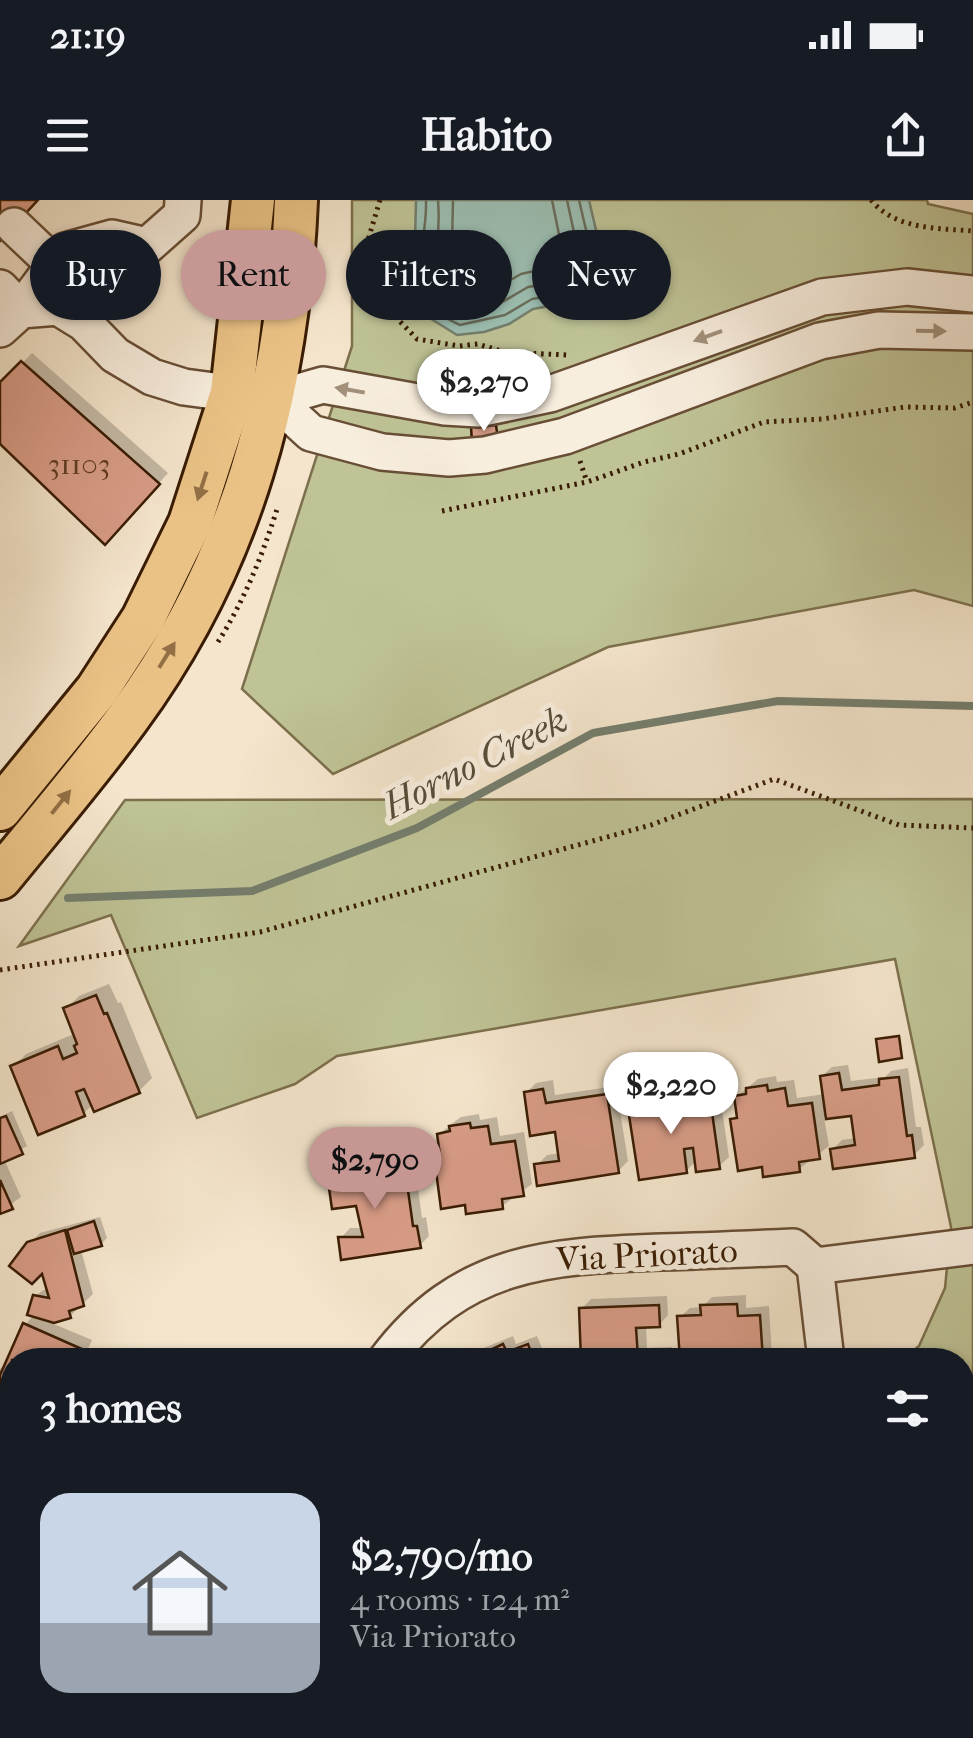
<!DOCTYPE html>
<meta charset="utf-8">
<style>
body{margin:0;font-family:"IM FELL French Canon",serif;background:#242831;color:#f1f3f6;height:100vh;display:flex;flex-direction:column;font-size:38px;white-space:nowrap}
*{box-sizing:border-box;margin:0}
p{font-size:32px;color:#9ea1a6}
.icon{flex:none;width:55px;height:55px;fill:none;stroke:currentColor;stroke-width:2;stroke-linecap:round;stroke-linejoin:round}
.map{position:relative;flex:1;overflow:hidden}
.drawer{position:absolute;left:0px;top:1148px;width:975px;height:392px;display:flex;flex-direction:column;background:#171b24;border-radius:40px 40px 0 0;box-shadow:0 2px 8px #0004}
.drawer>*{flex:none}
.top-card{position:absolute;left:30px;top:30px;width:915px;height:90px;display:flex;gap:20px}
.price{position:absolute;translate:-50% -85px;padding:0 22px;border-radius:35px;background:#fff;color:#222;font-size:32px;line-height:65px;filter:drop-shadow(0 2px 5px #0008)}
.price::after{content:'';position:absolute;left:50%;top:60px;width:30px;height:22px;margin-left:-15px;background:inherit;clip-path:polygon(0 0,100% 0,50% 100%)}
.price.active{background:#c59692;color:#111}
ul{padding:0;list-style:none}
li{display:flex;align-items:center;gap:30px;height:250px;padding:0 40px}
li+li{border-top:2px solid #363941}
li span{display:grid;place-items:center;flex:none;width:280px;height:200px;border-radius:30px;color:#555}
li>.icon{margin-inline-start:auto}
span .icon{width:120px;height:120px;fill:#fffc;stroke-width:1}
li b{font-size:42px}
h2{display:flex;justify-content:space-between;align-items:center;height:120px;padding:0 40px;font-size:42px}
.chip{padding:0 35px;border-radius:45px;background:#171b24;box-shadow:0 2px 8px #0004;font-size:35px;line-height:90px}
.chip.active{background:#c59692;color:#111}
.status{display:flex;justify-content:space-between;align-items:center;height:70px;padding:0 50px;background:#171b24;direction:ltr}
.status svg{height:28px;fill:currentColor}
header{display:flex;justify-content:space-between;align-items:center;height:130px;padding:0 40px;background:#171b24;font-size:45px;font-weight:700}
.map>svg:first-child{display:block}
.green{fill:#bfc396;stroke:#7c704c;stroke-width:2.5}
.water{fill:#9cbfb3;stroke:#747e6d;stroke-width:2.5}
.shadow{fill:#0003}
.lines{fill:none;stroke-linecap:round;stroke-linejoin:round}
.shore{stroke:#6a6e5b;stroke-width:2.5}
.stream{stroke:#747e6d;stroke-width:8}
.building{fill:#d89c87;stroke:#391c03;stroke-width:2.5}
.minor-casing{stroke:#684e35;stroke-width:40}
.major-casing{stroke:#391c03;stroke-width:48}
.path{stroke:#391c03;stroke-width:5;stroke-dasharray:2.5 5;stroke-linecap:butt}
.minor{stroke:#f8eede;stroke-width:35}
.major{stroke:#eac286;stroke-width:42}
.oneway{fill:#a2907b}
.oneway2{fill:#926f44}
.labels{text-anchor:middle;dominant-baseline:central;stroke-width:10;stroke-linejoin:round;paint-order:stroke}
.number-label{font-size:30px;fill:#613c24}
.street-label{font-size:35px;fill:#391c03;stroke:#f8eede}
.water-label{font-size:38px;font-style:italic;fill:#574d38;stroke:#f8eede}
</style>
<div class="status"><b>21:19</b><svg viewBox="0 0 49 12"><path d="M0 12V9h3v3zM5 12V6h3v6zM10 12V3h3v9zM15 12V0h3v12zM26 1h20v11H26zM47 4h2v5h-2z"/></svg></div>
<header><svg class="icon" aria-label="menu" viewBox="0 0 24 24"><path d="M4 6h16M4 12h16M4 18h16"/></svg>Habito<svg class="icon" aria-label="share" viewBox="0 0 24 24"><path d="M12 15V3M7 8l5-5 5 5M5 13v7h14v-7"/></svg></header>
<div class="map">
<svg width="973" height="1538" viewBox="0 0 973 1538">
<rect width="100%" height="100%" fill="#f4e5cc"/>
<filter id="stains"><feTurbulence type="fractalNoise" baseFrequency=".002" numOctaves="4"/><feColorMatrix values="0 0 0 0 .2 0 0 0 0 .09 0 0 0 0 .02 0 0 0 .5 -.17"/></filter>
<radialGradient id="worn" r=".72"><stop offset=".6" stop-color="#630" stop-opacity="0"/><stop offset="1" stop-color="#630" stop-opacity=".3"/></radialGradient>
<g class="green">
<polygon points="352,0 927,0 928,4 973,14 973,406 914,390 608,447 333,574 242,489 352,146"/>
<polygon points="973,599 973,1280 963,1273 962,1160 902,1160 919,1146 945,1088 951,1027 895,759 337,856 295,884 197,918 111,715 19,746 125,600"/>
</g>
<polygon class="water" points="416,0 589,0 599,43 642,77 640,90 633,101 622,107 566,103 533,109 509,124 484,132 457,135 420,112 410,91 407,67 415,41"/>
<g class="shadow">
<polygon points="32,153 168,273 115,332 0,241 0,186"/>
<polygon points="109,784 118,803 121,802 152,878 139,891 93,904 84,913 13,867 26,854 76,833 66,809 79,796"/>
<polygon points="848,865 851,881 885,877 891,871 908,868 916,927 921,927 924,945 914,955 833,949 842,940 856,938 853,913 824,917 829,946 799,969 764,965 733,919 739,914 736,897 758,879 776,876 777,882 794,880 797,898 825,894 822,876 832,867"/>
<polygon points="553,880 555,895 616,886 628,961 618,971 537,965 547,955 561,953 557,929 526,893 536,883"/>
<polygon points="664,884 666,901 679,899 680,906 690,904 699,892 719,889 729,957 719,966 697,960 686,971 629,897 639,887"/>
<polygon points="12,911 27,946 4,959 21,997 0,1012 0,917"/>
<polygon points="479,914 480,920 497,917 500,936 524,932 532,984 502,1006 467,1002 436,957 442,951 440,934 450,925 461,917"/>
<polygon points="346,936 349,956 354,956 355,968 414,960 422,1018 426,1017 429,1036 419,1046 341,1038 350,1028 364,1028 358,1004 329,968 339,958 323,942"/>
<polygon points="100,1017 107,1038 101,1044 81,1050 93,1094 70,1116 49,1122 92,1140 83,1160 12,1160 12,1221 0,1216 0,1169 7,1165 25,1125 35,1114 35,1096 48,1087 29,1044 40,1033"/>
<polygon points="746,1095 746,1108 769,1106 772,1157 769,1160 682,1160 680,1117 690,1108 702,1107 712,1097"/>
<polygon points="667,1096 668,1115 659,1125 646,1125 647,1148 672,1147 672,1160 583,1160 581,1109 591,1099"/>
<polygon points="513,1136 516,1144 537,1136 547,1160 472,1160 481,1149"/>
<polygon points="0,1306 12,1308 12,1351 0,1349"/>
<polygon points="973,1382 973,1477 969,1472 962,1473 962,1384"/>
<polygon points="0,1427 5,1427 5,1441 12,1440 12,1494 7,1494 8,1500 0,1507"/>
<polygon points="179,1528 280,1528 277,1528 281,1538 180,1538"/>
</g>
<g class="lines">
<g class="shore">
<path d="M426,0C428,55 395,96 460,125L505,115L532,99L567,93L619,97L626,93L630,81L590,47L579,0"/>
<path d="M438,0C439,13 439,27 437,40C434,77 420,93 463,112L499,104L528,87L564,81H601V74L578,51L567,0"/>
<polyline points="453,0 452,44 446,80 450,88 466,97 493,90 521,74 565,64 552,0"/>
</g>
<polyline class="stream" points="68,698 252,691 417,628 593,533 778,501 973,506"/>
</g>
<g class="building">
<polygon points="0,0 38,0 0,41"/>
<polygon points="21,161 160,284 105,345 0,244 0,182"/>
<polygon points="496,225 498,240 472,242 471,227"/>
<polygon points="96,795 104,814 107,813 140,893 94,912 84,889 76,892 85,916 38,935 10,866 58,846 63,859 77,853 74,846 77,844 63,808"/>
<polygon points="899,836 902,858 879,862 876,839"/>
<polygon points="839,873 842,890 879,885 879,879 899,877 907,936 912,935 915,958 833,969 830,949 855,945 851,916 826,919 820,876"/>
<polygon points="767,885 768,891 785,888 788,906 812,903 820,959 799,962 800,972 763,977 762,967 738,971 730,919 737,918 734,896 746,894 746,888"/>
<polygon points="543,889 546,903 607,894 619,973 537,986 534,964 559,961 555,932 530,936 524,892"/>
<polygon points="655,892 657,910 670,908 670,914 688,912 687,901 710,898 720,969 696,972 693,948 684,949 687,973 639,980 626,896"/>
<polygon points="6,916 23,954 0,964 0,918"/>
<polygon points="470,923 471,928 488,926 491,944 515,941 524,996 502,999 503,1009 466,1014 465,1005 441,1009 434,956 440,955 437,934 450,931 449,926"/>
<polygon points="344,937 348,959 324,963 321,941"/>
<polygon points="345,964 346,977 405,969 413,1026 417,1026 421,1048 341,1060 338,1037 363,1037 356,1006 332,1009 326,967"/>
<polygon points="0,980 13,1009 0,1014"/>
<polygon points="94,1021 102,1046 74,1054 67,1030"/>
<polygon points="65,1030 84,1106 69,1111 71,1118 54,1123 27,1115 33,1095 49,1098 42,1074 32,1084 9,1066 27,1042"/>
<polygon points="737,1104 738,1116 760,1115 763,1160 680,1160 677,1116 701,1115 700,1105"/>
<polygon points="659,1105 660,1127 636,1128 638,1157 663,1156 663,1160 581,1160 579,1108"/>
<polygon points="23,1123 84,1150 80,1160 12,1160 12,1224 0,1218 0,1175"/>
<polygon points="503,1144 507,1152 528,1144 534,1160 469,1160"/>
<polygon points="0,1316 12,1318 12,1354 0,1352"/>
<polygon points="965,1390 967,1399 973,1397 973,1480 968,1481 967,1475 962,1476 962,1391"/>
<polygon points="0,1449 12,1449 12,1496 0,1497"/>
<polygon points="174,1528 203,1528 207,1538 177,1538"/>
<polygon points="218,1528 288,1528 267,1535 268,1538 221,1538"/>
<polygon points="301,1528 375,1528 376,1531 358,1538 354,1533 339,1538 305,1538"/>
</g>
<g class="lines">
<defs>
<g id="minor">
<polyline points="14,26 55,65"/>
<polyline points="0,88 21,110 65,51 112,38 147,46 182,15 183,0"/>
<polyline points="0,129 21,110 58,107 84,123 115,155 152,177 184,187 274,199 323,185 445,207 479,209 550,194 822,97 907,87 973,94"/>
<polyline points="274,199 311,233 382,252 449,258 485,255 565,236 820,141 879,130 973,132"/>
<polyline points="815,1066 973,1046"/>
<polyline points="815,1066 826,1160"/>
<path d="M386,1160C461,1061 547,1056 661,1052C705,1051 749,1049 793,1047L815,1066"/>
<polyline points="962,1337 973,1343"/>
<polyline points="0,1395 12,1394"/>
</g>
<g id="major">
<polyline points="0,609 97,490 143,419 190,323 232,193 253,0"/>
<path d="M0,678C43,625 88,573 128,518C242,363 288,190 296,0"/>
</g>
</defs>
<use href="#minor" class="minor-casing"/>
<use href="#major" class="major-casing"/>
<g class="path">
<polyline points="380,0 365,50 377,98 417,139 459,146 478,144 504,152 567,155"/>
<path d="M871,0C896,30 937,28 973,31"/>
<polyline points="580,261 587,282"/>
<polyline points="442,311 587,282 644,262 679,254 764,222 822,219 905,207 955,208 973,202"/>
<path d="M218,442C245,399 263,354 278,306"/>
<polyline points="0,770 260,732 651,625 774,579 899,625 973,628"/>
</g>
<use href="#minor" class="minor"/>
<use href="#major" class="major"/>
</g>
<defs><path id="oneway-solid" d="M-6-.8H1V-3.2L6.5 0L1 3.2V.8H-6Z" transform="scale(2.5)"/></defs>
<g class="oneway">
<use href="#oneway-solid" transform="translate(931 131) rotate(1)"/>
<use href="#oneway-solid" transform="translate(708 136) rotate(160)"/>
<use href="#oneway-solid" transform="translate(350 190) rotate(-170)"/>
</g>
<g class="oneway2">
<use href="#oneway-solid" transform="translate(202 286) rotate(108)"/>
<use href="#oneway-solid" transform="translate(167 455) rotate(-58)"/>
<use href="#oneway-solid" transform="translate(61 602) rotate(-51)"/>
</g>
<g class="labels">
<g class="number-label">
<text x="79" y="264">31103</text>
</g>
<g class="street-label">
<text transform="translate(647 1055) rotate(-3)">Via Priorato</text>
</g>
<g class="water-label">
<text transform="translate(475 563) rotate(-27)">Horno Creek</text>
</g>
</g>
<rect width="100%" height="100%" filter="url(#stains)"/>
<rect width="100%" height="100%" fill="url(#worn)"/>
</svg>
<b class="price" style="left:484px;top:234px">$2,270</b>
<b class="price" style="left:671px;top:937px">$2,220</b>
<b class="price active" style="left:375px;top:1012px">$2,790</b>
<div class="top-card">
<a class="chip">Buy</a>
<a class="chip active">Rent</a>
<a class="chip">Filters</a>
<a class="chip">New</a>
</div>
<section class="drawer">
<h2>3 homes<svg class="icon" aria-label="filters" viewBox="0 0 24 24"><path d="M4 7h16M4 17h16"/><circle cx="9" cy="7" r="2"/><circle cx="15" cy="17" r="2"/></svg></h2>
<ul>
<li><span style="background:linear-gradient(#c9d6e8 65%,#9aa5b1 0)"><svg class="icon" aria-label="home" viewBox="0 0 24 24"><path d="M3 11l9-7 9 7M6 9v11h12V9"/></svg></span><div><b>$2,790/mo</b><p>4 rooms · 124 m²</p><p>Via Priorato</p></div></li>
</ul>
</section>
</div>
